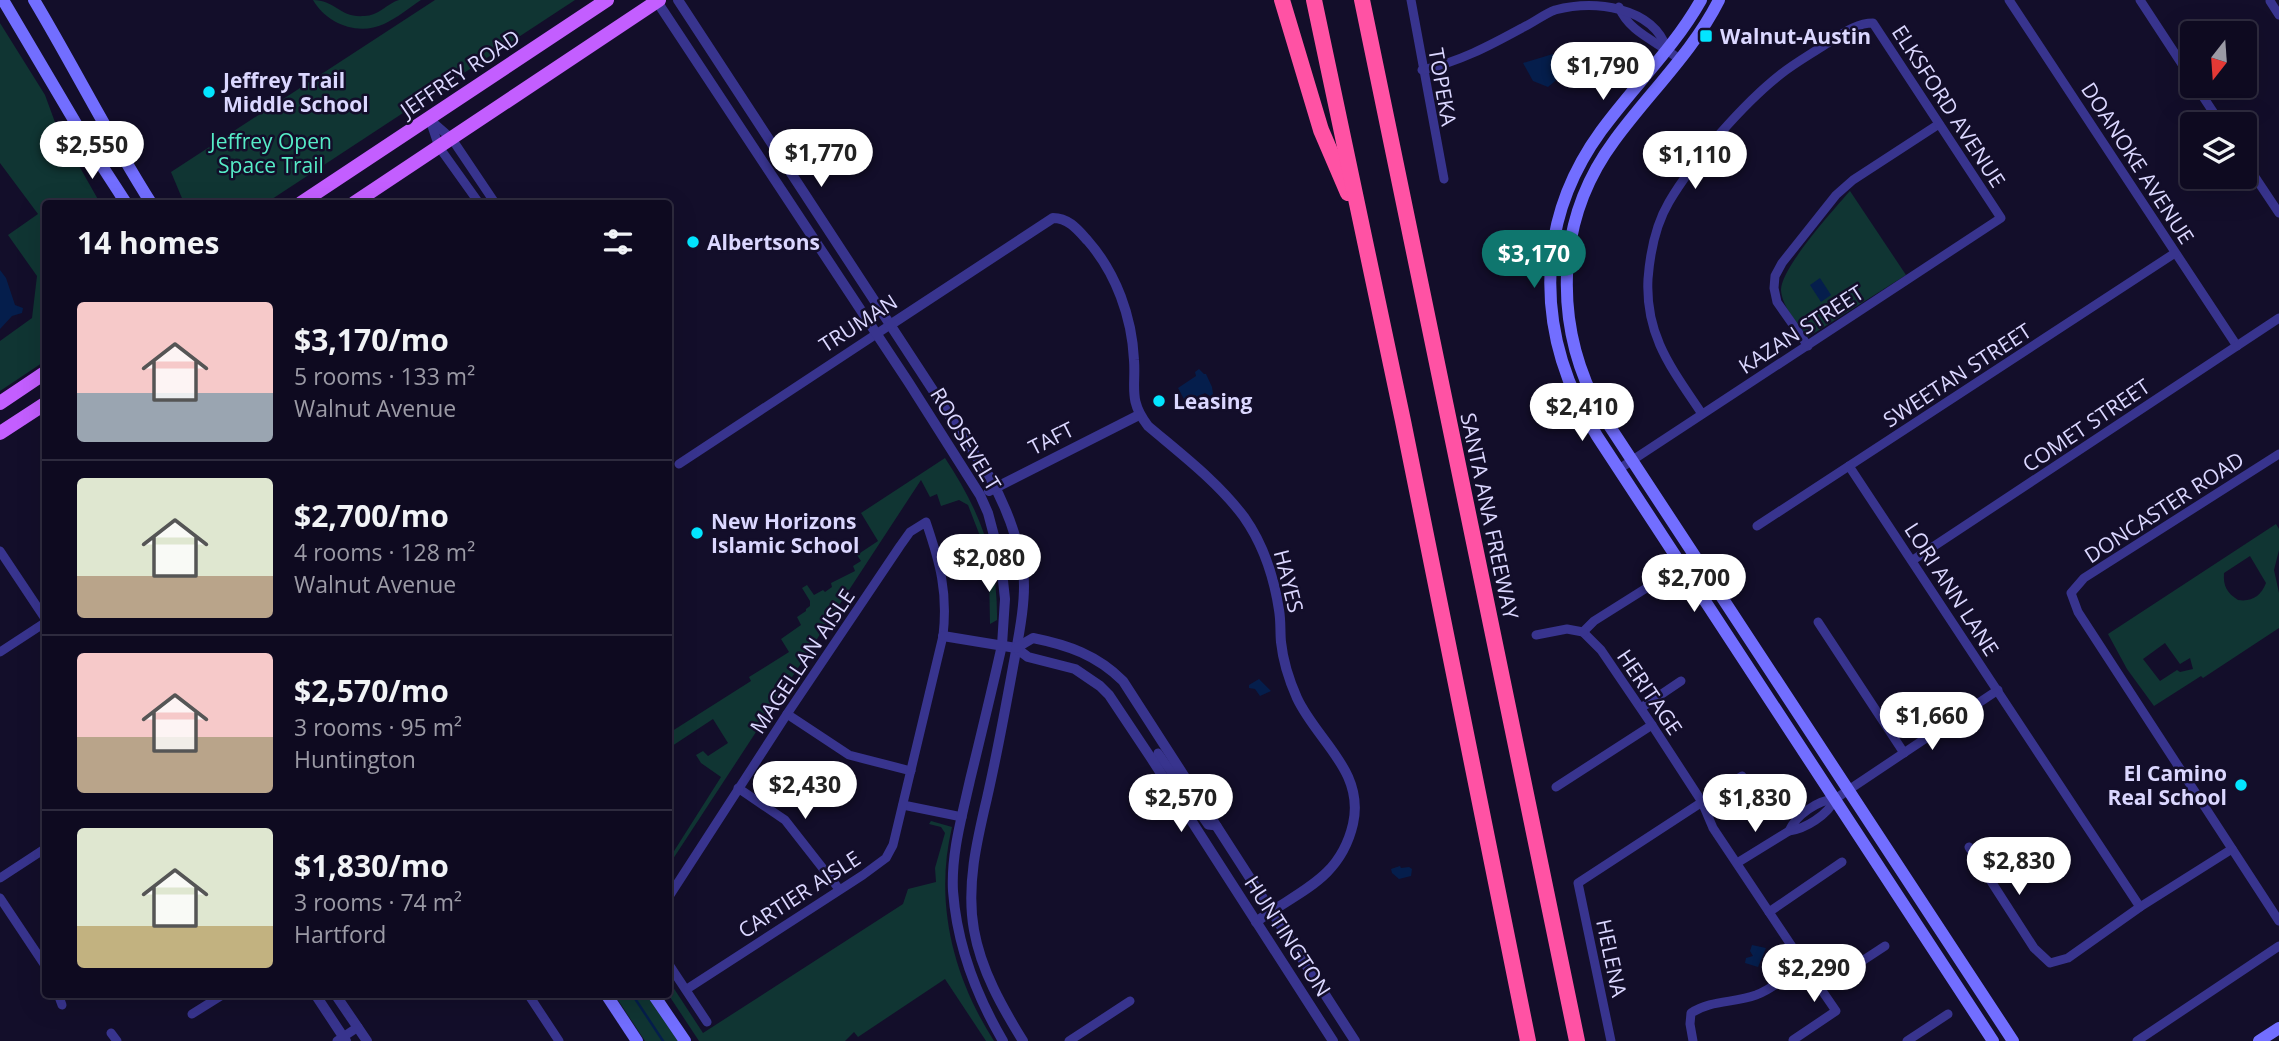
<!DOCTYPE html>
<meta charset="utf-8">
<style>
body{margin:0;font-family:"Open Sans",sans-serif;background:#171329;color:#f1f3f6;height:100vh;display:flex;flex-direction:column;font-size:26px;white-space:nowrap}
*{box-sizing:border-box;margin:0}
p{font-size:23px;color:#9b9aa5}
.icon{flex:none;width:38px;height:38px;fill:none;stroke:currentColor;stroke-width:2;stroke-linecap:round;stroke-linejoin:round}
.map{position:relative;flex:1;overflow:hidden}
.side{position:absolute;left:42px;top:200px;width:630px;height:798px;display:flex;flex-direction:column;background:#0e0a20;border-radius:7px;box-shadow:0 7px 28px #0002,0 0 0 2px #2e2b3e}
.side>*{flex:none}
.needle{width:46px;rotate:197deg}
.fabs{position:absolute;left:2180px;top:21px;display:grid;gap:14px}
.fabs a{display:grid;place-items:center;width:77px;height:77px;border-radius:7px;background:#0e0a20;box-shadow:0 7px 28px #0002,0 0 0 2px #2e2b3e;font-size:35px}
.price{position:absolute;translate:-50% -60px;padding:0 16px;border-radius:24px;background:#fff;color:#222;font-size:23px;line-height:46px;filter:drop-shadow(0 2px 4px #0008)}
.price::after{content:'';position:absolute;left:50%;top:42px;width:21px;height:16px;margin-left:-10px;background:inherit;clip-path:polygon(0 0,100% 0,50% 100%)}
.price.on{background:#0f766e;color:#fff}
ul{padding:0;list-style:none}
li{display:flex;align-items:center;gap:21px;height:175px;padding:0 35px}
li+li{border-top:2px solid #2e2b3e}
li span{display:grid;place-items:center;flex:none;width:196px;height:140px;border-radius:7px;color:#555}
li>.icon{margin-inline-start:auto}
span .icon{width:84px;height:84px;fill:#fffc;stroke-width:1}
li b{font-size:30px}
h2{display:flex;justify-content:space-between;align-items:center;height:84px;padding:0 35px;font-size:30px}
.map>svg:first-child{display:block}
.green{fill:#103533;fill-rule:evenodd}
.water{fill:#051e4c}
.lines{fill:none;stroke-linecap:round;stroke-linejoin:round}
.stream{stroke:#051e4c;stroke-width:2.5}
.minor{stroke:#38348e;stroke-width:9}
.tertiary{stroke:#38348e;stroke-width:10}
.secondary{stroke:#726eff;stroke-width:12}
.primary{stroke:#c35eff;stroke-width:14}
.motorway{stroke:#ff52a4;stroke-width:16}
.poi-dot{fill:#03e5ff;stroke:#130e2a;stroke-width:2.5}
.labels{text-anchor:middle;dominant-baseline:central;stroke-width:5;stroke-linejoin:round;paint-order:stroke}
.poi-label{font-size:21px;font-weight:bold;fill:#dbd7ff;stroke:#130e2a;text-anchor:start}
.street-label{font-size:21px;fill:#dbd7ff;stroke:#130e2a}
.park-label{font-size:21px;fill:#56ecc7;stroke:#130e2a}
</style>
<div class="map">
<svg width="2279" height="1041" viewBox="0 0 2279 1041">
<rect width="100%" height="100%" fill="#130e2a"/>
<g class="green">
<path d="M313,0C335,0 340,18 364,16C379,16 386,4 399,0C405,0 415,0 421,0C409,8 397,18 384,24C358,36 327,24 313,0Z"/>
<polygon points="435,0 575,0 266,203 184,203 171,172"/>
<polygon points="0,23 45,95 56,125 100,203 46,203 45,361 0,391 0,341 32,318 37,276 8,235 38,214 0,163"/>
<path d="M1850,191L1906,275L1808,337C1798,324 1782,307 1781,290C1781,268 1834,209 1850,191Z"/>
<path d="M945,458C980,511 998,557 997,620L990,624L989,570L983,565L953,569V564L981,556L985,549L968,505L959,500L941,506L937,494L930,497L921,480L669,865V859L721,777L701,763L696,755L703,751L708,756L728,743L713,719L669,748V733L751,681L749,677L789,652L781,639L801,625L797,617L806,611V609L810,606V601L802,588L807,585L814,595L823,590L825,592L832,587L831,583L855,571L853,566L861,561L857,555L878,541L861,513Z"/>
<path d="M2276,524L2279,529V550L2274,570L2279,593V628L2203,678L2201,676L2154,706L2127,669L2108,634ZM2250,556L2266,583C2261,596 2252,602 2238,600C2227,593 2223,586 2224,573ZM2165,643L2180,664L2190,658L2193,669L2180,672L2177,670L2160,681L2143,659Z"/>
<path d="M931,821L952,827C934,902 953,977 994,1041H986L945,979L858,1037L854,1032L845,1041H699L668,994L669,981L703,1033L903,904L908,889L936,882L935,868L945,833L941,827L929,824Z"/>
<polygon points="614,994 649,994 680,1041 645,1041"/>
</g>
<g class="water">
<polygon points="1553,54 1561,76 1548,87 1533,81 1523,63"/>
<polygon points="0,270 6,278 15,305 23,308 22,313 12,316 0,329"/>
<polygon points="1820,278 1831,295 1821,302 1810,285"/>
<polygon points="1199,369 1204,374 1206,374 1212,387 1213,394 1210,396 1205,393 1197,397 1195,395 1185,401 1178,388 1196,376 1195,372"/>
<polygon points="1259,679 1271,691 1260,696 1255,689 1249,688 1249,685"/>
<polygon points="1400,866 1401,868 1409,867 1412,869 1411,876 1399,879 1392,873 1391,869"/>
<polygon points="1752,945 1766,948 1758,967 1745,963 1746,958 1753,956 1750,951"/>
</g>
<g class="lines">
<polyline class="stream" points="632,994 663,1041"/>
<g class="minor">
<polyline points="1411,0 1444,179"/>
<polyline points="2009,0 2237,346"/>
<polyline points="2140,0 2193,81"/>
<polyline points="2270,1 2279,15"/>
<path d="M1619,7C1629,33 1659,42 1679,59"/>
<path d="M1422,70C1459,62 1489,46 1522,28C1533,23 1544,14 1555,10C1594,0 1652,6 1667,49"/>
<polyline points="2196,86 2221,124"/>
<polyline points="429,119 452,139 495,203"/>
<polyline points="430,120 439,147 479,203"/>
<polyline points="2245,162 2279,213"/>
<polyline points="1808,346 1777,302 1774,288 1775,276 1782,263 1836,195 1853,180 1939,124"/>
<polyline points="2279,454 2084,578 2071,593 2078,612 2279,921"/>
<polyline points="679,464 890,325"/>
<polyline points="1849,466 2140,907"/>
<path d="M1619,469L2001,218L1873,23C1855,23 1841,35 1826,44C1811,54 1795,63 1781,74C1744,103 1693,161 1669,202C1656,224 1650,253 1648,279C1645,336 1672,369 1702,414"/>
<polyline points="1757,526 2175,253"/>
<polyline points="0,551 46,620"/>
<polyline points="1913,560 2279,318"/>
<polyline points="1818,622 1904,753"/>
<path d="M1583,632L1601,650L1652,725L1702,802L1713,828L1803,963C1789,974 1774,988 1756,995C1734,1003 1711,1000 1691,1013L1690,1024L1693,1041"/>
<polyline points="1583,632 1594,621 1648,587"/>
<polyline points="1536,635 1567,629 1583,632"/>
<polyline points="0,652 46,622"/>
<polyline points="1641,708 1681,681"/>
<polyline points="787,714 849,755 911,771"/>
<polyline points="1158,753 1208,825 1217,826"/>
<polyline points="1556,787 1652,725"/>
<polyline points="738,788 785,820 839,889"/>
<polyline points="903,805 962,817"/>
<path d="M1789,831C1796,815 1818,800 1835,799L1998,690"/>
<polyline points="1969,847 2034,948 2050,963 2068,958 2140,907 2232,849"/>
<path d="M1737,863L1789,831C1805,829 1828,815 1835,799"/>
<polyline points="0,878 46,848"/>
<polyline points="0,898 46,967"/>
<path d="M668,898L787,714L900,546L910,532L926,522C940,563 948,592 943,636L893,845L886,858L863,875L687,989"/>
<polyline points="1769,912 1842,862"/>
<polyline points="668,963 707,1022"/>
<polyline points="1821,988 1885,946"/>
<polyline points="58,994 62,1005"/>
<polyline points="528,994 559,1041"/>
<polyline points="192,1014 224,994"/>
<polyline points="111,1033 117,1041"/>
<polyline points="1793,1040 1836,1011 1803,963"/>
<polyline points="337,1041 358,1027"/>
<polyline points="1069,1041 1130,1001"/>
<polyline points="1611,1041 1578,883 1742,776"/>
<polyline points="1907,1041 1948,1014"/>
<polyline points="2137,1041 2279,946"/>
</g>
<g class="tertiary">
<path d="M656,0L909,383L980,495L988,513L1001,562L1005,599L1002,645C992,690 981,735 970,780C962,816 951,854 953,891C957,945 976,995 1003,1041"/>
<path d="M678,0L989,476C1006,506 1018,538 1023,571C1027,598 1018,640 1013,667C1005,711 997,754 987,798C977,840 966,886 974,930C981,970 1002,1007 1023,1041"/>
<path d="M890,325L1053,218C1069,218 1078,230 1088,241C1116,273 1132,317 1134,360C1136,388 1128,400 1148,426C1181,454 1218,482 1244,517C1263,544 1274,577 1279,610C1281,621 1280,632 1281,642C1283,661 1289,680 1297,698C1317,741 1365,771 1353,824C1340,880 1298,891 1256,922"/>
<polyline points="989,491 1139,415"/>
<polyline points="943,636 1016,648 1028,657 1075,669 1100,686 1109,695 1151,758 1333,1041"/>
<path d="M1016,648L1033,638C1068,645 1097,655 1123,681L1355,1041"/>
<polyline points="315,994 346,1041"/>
<polyline points="335,994 367,1041"/>
</g>
<g class="secondary">
<polyline points="3,0 91,149 126,203"/>
<path d="M34,0C74,67 109,137 151,203"/>
<path d="M1701,0C1674,48 1633,87 1601,131C1532,226 1536,339 1597,436L1993,1041"/>
<path d="M1719,0C1693,52 1648,94 1614,141C1554,222 1553,327 1601,413L2013,1041"/>
<polyline points="606,994 637,1041"/>
<polyline points="653,994 685,1041"/>
<polyline points="2259,1041 2279,1028"/>
</g>
<g class="primary">
<polyline points="301,203 607,0"/>
<polyline points="354,203 659,0"/>
<polyline points="0,403 46,372"/>
<polyline points="0,433 46,403"/>
</g>
<g class="motorway">
<polyline points="1282,0 1321,130 1348,193"/>
<polyline points="1314,0 1403,421 1528,1041"/>
<polyline points="1362,0 1577,1041"/>
</g>
</g>
<g class="poi-dot">
<rect x="1699" y="29" width="14" height="14" rx="3.5"/>
<circle cx="209" cy="92" r="7"/>
<circle cx="693" cy="242" r="7"/>
<circle cx="1159" cy="401" r="7"/>
<circle cx="697" cy="533" r="7"/>
<circle cx="2241" cy="785" r="7"/>
</g>
<g class="labels">
<g class="poi-label">
<text x="1720" y="36">Walnut-Austin</text>
<text x="223" y="80">Jeffrey Trail<tspan x="223" dy="24">Middle School</tspan></text>
<text x="707" y="242">Albertsons</text>
<text x="1173" y="401">Leasing</text>
<text x="711" y="521">New Horizons<tspan x="711" dy="24">Islamic School</tspan></text>
<text x="2227" y="773" text-anchor="end">El Camino<tspan x="2227" dy="24">Real School</tspan></text>
</g>
<g class="street-label">
<text transform="translate(460 73) rotate(-34)">JEFFREY ROAD</text>
<text transform="translate(1443 87) rotate(80)">TOPEKA</text>
<text transform="translate(1949 106) rotate(57)">ELKSFORD AVENUE</text>
<text transform="translate(2138 163) rotate(57)">DOANOKE AVENUE</text>
<text transform="translate(858 323) rotate(-33)">TRUMAN</text>
<text transform="translate(1801 329) rotate(-33)">KAZAN STREET</text>
<text transform="translate(1957 375) rotate(-33)">SWEETAN STREET</text>
<text transform="translate(2086 425) rotate(-34)">COMET STREET</text>
<text transform="translate(1051 438) rotate(-27)">TAFT</text>
<text transform="translate(966 439) rotate(59)">ROOSEVELT</text>
<text transform="translate(2164 507) rotate(-33)">DONCASTER ROAD</text>
<text transform="translate(1490 516) rotate(78)">SANTA ANA FREEWAY</text>
<text transform="translate(1289 581) rotate(76)">HAYES</text>
<text transform="translate(1952 589) rotate(57)">LORI ANN LANE</text>
<text transform="translate(802 661) rotate(-56)">MAGELLAN AISLE</text>
<text transform="translate(1650 692) rotate(56)">HERITAGE</text>
<text transform="translate(799 894) rotate(-33)">CARTIER AISLE</text>
<text transform="translate(1288 936) rotate(57)">HUNTINGTON</text>
<text transform="translate(1612 958) rotate(78)">HELENA</text>
</g>
<g class="park-label">
<text x="271" y="141">Jeffrey Open<tspan x="271" dy="24">Space Trail</tspan></text>
</g>
</g>
</svg>
<div class="fabs">
<a><svg class="needle" viewBox="-14 -14 28 28"><path d="M0-13l5 13h-10z" fill="#e53935"/><path d="M0 13l5-13h-10z" fill="#9b9aa5"/></svg></a>
<a><svg class="icon" aria-label="layers" viewBox="0 0 24 24"><path d="M12 4l9 5-9 5-9-5zM3 14l9 5 9-5"/></svg></a>
</div>
<b class="price" style="left:1603px;top:102px">$1,790</b>
<b class="price" style="left:92px;top:181px">$2,550</b>
<b class="price" style="left:821px;top:189px">$1,770</b>
<b class="price" style="left:1695px;top:191px">$1,110</b>
<b class="price on" style="left:1534px;top:290px">$3,170</b>
<b class="price" style="left:1582px;top:443px">$2,410</b>
<b class="price" style="left:989px;top:594px">$2,080</b>
<b class="price" style="left:1694px;top:614px">$2,700</b>
<b class="price" style="left:1932px;top:752px">$1,660</b>
<b class="price" style="left:805px;top:821px">$2,430</b>
<b class="price" style="left:1181px;top:834px">$2,570</b>
<b class="price" style="left:1755px;top:834px">$1,830</b>
<b class="price" style="left:2019px;top:897px">$2,830</b>
<b class="price" style="left:1814px;top:1004px">$2,290</b>
<section class="side">
<h2>14 homes<svg class="icon" aria-label="filters" viewBox="0 0 24 24"><path d="M4 7h16M4 17h16"/><circle cx="9" cy="7" r="2"/><circle cx="15" cy="17" r="2"/></svg></h2>
<ul>
<li><span style="background:linear-gradient(#f6c9c9 65%,#9aa5b1 0)"><svg class="icon" aria-label="home" viewBox="0 0 24 24"><path d="M3 11l9-7 9 7M6 9v11h12V9"/></svg></span><div><b>$3,170/mo</b><p>5 rooms · 133 m²</p><p>Walnut Avenue</p></div></li>
<li><span style="background:linear-gradient(#dfe7d0 70%,#b9a48a 0)"><svg class="icon" aria-label="home" viewBox="0 0 24 24"><path d="M3 11l9-7 9 7M6 9v11h12V9"/></svg></span><div><b>$2,700/mo</b><p>4 rooms · 128 m²</p><p>Walnut Avenue</p></div></li>
<li><span style="background:linear-gradient(#f6c9c9 60%,#b9a48a 0)"><svg class="icon" aria-label="home" viewBox="0 0 24 24"><path d="M3 11l9-7 9 7M6 9v11h12V9"/></svg></span><div><b>$2,570/mo</b><p>3 rooms · 95 m²</p><p>Huntington</p></div></li>
<li><span style="background:linear-gradient(#dfe7d0 70%,#c2b280 0)"><svg class="icon" aria-label="home" viewBox="0 0 24 24"><path d="M3 11l9-7 9 7M6 9v11h12V9"/></svg></span><div><b>$1,830/mo</b><p>3 rooms · 74 m²</p><p>Hartford</p></div></li>
</ul>
</section>
</div>
